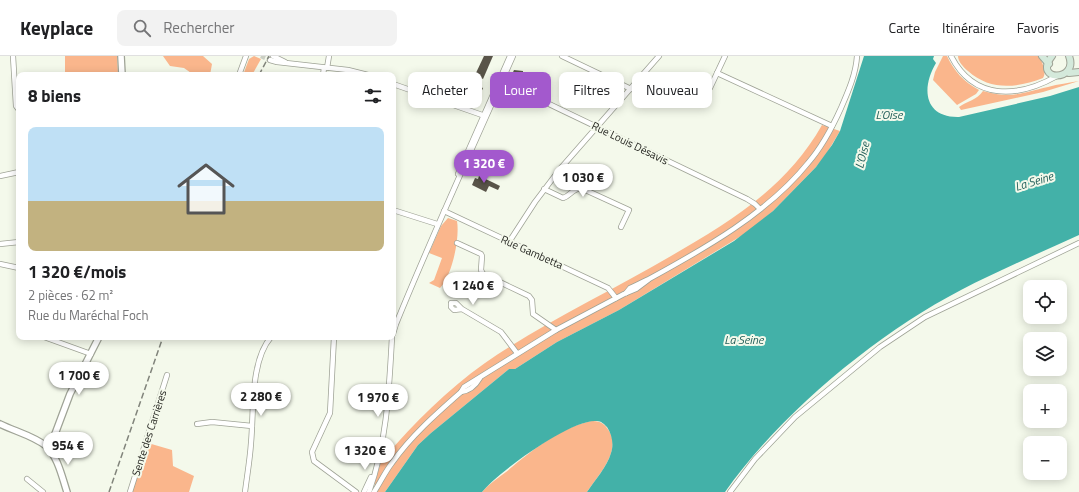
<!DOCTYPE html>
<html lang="fr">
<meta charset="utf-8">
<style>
body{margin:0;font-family:"Titillium Web",sans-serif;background:#f2f2f2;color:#202124;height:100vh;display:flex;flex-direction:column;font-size:15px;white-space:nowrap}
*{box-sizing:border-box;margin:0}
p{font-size:13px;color:#757577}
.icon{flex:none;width:22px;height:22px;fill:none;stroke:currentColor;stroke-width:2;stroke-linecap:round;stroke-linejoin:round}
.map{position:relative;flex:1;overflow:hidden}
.details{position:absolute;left:16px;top:16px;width:380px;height:268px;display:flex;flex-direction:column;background:#fff;border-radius:8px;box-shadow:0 2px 10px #0003}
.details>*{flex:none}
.banner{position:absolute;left:408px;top:16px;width:380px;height:36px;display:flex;gap:8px}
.buttons{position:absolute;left:1023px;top:224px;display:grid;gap:8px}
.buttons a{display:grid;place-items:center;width:44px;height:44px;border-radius:8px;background:#fff;box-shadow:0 2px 10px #0003;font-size:20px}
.price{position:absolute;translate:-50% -34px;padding:0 9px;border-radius:14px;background:#fff;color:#222;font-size:13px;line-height:26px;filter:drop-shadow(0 1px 2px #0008)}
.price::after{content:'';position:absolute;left:50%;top:24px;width:12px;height:9px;margin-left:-6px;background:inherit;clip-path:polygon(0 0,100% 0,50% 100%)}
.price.on{background:#a359cd;color:#fff}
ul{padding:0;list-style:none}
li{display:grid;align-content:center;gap:8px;height:212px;padding:0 12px}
li span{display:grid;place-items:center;height:124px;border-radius:8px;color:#555}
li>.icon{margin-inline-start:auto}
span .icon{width:72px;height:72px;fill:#fffc;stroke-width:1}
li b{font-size:17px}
h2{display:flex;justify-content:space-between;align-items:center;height:48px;padding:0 12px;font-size:17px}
.pill{padding:0 14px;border-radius:8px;background:#fff;box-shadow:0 2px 10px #0003;font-size:14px;line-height:36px}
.pill.on{background:#a359cd;color:#fff}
header{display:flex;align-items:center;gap:24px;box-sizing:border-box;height:56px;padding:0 20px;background:#fff;border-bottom:1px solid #e0e0e0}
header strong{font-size:19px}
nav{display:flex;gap:22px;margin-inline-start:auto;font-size:14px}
.search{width:280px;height:36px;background:#f2f2f2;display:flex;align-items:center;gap:10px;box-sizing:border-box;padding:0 14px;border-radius:8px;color:#757577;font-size:15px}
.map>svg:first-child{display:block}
.green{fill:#fab68c}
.water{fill:#43b1a8}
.building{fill:#595449}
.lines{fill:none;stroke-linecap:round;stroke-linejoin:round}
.minor-tunnel{stroke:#cbcfc3;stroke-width:4.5;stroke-dasharray:4.5 2;stroke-linecap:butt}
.minor-casing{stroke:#9fa396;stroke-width:6}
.tertiary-casing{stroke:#9fa396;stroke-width:8}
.secondary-casing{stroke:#9fa396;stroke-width:8}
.minor{stroke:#fff;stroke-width:4.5}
.tertiary{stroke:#fff;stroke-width:5.5}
.secondary{stroke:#d4e9db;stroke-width:6}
.rail{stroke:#81847b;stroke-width:1.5;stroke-dasharray:6 3;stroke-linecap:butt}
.labels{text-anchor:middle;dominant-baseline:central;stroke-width:4;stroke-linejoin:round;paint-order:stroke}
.street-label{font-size:11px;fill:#262722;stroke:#f4f9eb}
.water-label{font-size:12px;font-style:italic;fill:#24605b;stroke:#f4f9eb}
</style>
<header>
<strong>Keyplace</strong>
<div class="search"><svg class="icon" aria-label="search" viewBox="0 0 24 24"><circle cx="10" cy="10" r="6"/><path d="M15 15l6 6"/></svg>Rechercher</div>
<nav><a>Carte</a><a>Itinéraire</a><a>Favoris</a></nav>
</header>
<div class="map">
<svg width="1079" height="436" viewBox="0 0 1079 436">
<rect width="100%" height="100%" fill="#f4f9eb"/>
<g class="green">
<polygon points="65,0 117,0 118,17 115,19 82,19 81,16 65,18"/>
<polygon points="163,0 203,0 212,8 210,19 194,19 184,12 170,10"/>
<polygon points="254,0 261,3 252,19 243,19 249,3"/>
<path d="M943,0H947C954,15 964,26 979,34L976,38L957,49L933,24L935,16Z"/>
<path d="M958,0H1039C1042,5 1047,17 1043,22C1017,32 990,35 968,15C963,11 958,5 958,0Z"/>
<path d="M1079,25L1043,36L961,54L959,51C967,45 977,44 983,35C1011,43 1021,37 1048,31C1058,28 1069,27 1079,25Z"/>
<path d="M822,69L840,75L825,100L816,111L773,155L751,174L619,254L557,286L515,313H509L431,377L418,389L385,436H374L375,426L382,402H384C415,366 447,334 485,307C544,266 610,236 671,200C731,165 787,131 822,69Z"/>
<path d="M448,162L457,165C460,182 452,220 440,232L429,227L434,224L442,202L429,197L441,170Z"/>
<path d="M591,365C598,365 603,366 607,372C624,393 598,419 587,436H482C489,428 498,422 506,416C531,395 559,372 591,365Z"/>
<polygon points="148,387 172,394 173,410 194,420 189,436 132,436 138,417 141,415 140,410"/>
</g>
<path class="water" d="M864,0H934L933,3L936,7C921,32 924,62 959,61L1050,40L1079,31V179C1040,197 999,214 961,234C876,278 780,358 725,436H587C595,424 607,411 611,397C614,389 612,378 607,371C604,368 601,365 597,365C572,362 498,416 482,436H385L418,389L431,377L509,313H515L557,286L619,254L734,185L773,155L816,111L832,89L840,75Z"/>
<g class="building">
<polygon points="484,0 493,0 483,23 475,19"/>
<polygon points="514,14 523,15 523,21 519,21 516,28 509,25"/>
<polygon points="465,26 469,28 470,26 483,32 477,46 475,45 474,47 459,40"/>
<polygon points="479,120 492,126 500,130 498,134 489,130 486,136 472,129 475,122 478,123"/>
</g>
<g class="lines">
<polyline class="minor-tunnel" points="261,0 270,4"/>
<defs>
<g id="minor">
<polyline points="13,0 16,50 19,54"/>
<polyline points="273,0 285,6"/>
<polyline points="562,0 631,33"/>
<path d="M951,0C974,45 1018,42 1057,20"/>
<polyline points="270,4 277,6 348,14 368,19"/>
<polyline points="327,12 329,0"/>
<polyline points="717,17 832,70"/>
<polyline points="239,19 246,0"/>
<polyline points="323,19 324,12"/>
<polyline points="499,24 747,143 755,148 760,153"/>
<polyline points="393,28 485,60"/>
<polyline points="710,32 725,0"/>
<polyline points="458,118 510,0"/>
<polyline points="0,120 19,116"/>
<path d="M544,133L563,142C570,140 572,133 581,132L629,154L621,171"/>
<polyline points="393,154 437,168"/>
<polyline points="444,155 608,232 616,242"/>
<polyline points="509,186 535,146 560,113 659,0"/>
<polyline points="457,187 481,198 482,200 481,214 483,218 529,240 532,244 533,258 556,274"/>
<polyline points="0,188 19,186"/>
<polyline points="0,208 19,212"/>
<path d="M626,237L630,232C636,229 643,226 649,223C704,193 768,157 808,107C822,91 832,72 841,52C848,36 856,18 857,0"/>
<polyline points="462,253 454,254 451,251 451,247 456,247 462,253 501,276 517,297"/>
<path d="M393,278L396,268C433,177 474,89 513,0"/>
<polyline points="44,281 91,298"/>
<polyline points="334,281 330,357 312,396 314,405 356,436"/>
<path d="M461,336C469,335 476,329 480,322"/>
<polyline points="197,368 212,366 252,370"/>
<polyline points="27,423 43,436"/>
<polyline points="130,436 167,319"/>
<path d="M245,436C247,420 250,403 251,387C254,356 250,305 271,281"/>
<polyline points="364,436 371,421"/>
<path d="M369,436C387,386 389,334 392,281"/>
<path d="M374,436C380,427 385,416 392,407C411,380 436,358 461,336L464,331L556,274L624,238L636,233L648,224"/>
<polyline points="730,436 755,403 795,361 880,291 925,261 1079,187"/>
</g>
<g id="tertiary">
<polyline points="121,0 122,19"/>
<path d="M0,368C14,375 34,380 46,390C58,401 62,421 67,436"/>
<polyline points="49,394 70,338 99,281"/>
</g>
<g id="secondary">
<polyline points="1042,0 1049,8"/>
<path d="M1052,0C1032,26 1079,26 1069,0"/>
<polyline points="1069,17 1079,16"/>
</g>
</defs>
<use href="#minor" class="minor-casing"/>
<use href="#tertiary" class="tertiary-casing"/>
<use href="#secondary" class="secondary-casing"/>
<use href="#minor" class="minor"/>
<use href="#tertiary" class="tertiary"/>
<use href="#secondary" class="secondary"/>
<g class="rail">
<polyline points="259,19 269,0"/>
<polyline points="109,436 163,281"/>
</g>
</g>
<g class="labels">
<g class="street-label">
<text transform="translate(630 87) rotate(26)">Rue Louis Désavis</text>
<text transform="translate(532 196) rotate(24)">Rue Gambetta</text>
<text transform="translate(149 377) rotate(-72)">Sente des Carrières</text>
</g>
<g class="water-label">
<text x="889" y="58">L’Oise</text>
<text transform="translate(862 99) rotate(-76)">L'Oise</text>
<text transform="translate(1034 125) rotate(-17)">La Seine</text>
<text x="744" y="283">La Seine</text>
</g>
</g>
</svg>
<div class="buttons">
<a><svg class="icon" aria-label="locate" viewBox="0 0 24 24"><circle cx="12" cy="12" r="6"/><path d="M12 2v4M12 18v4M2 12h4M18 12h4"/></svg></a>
<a><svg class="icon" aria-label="layers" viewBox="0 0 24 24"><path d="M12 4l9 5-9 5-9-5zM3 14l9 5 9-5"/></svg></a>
<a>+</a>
<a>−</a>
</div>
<b class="price on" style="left:484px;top:128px">1 320 €</b>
<b class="price" style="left:583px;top:142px">1 030 €</b>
<b class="price" style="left:473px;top:250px">1 240 €</b>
<b class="price" style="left:79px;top:340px">1 700 €</b>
<b class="price" style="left:261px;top:361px">2 280 €</b>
<b class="price" style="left:378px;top:362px">1 970 €</b>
<b class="price" style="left:68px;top:410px">954 €</b>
<b class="price" style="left:365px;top:415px">1 320 €</b>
<div class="banner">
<a class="pill">Acheter</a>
<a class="pill on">Louer</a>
<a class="pill">Filtres</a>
<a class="pill">Nouveau</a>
</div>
<section class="details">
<h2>8 biens<svg class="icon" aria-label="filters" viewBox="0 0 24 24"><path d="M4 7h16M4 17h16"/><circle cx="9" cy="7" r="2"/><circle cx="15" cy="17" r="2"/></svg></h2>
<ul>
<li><span style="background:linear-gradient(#bfe0f5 60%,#c2b280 0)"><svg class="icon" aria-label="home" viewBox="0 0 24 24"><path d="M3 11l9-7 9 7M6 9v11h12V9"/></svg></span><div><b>1 320 €/mois</b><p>2 pièces · 62 m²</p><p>Rue du Maréchal Foch</p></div></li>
</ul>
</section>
</div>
